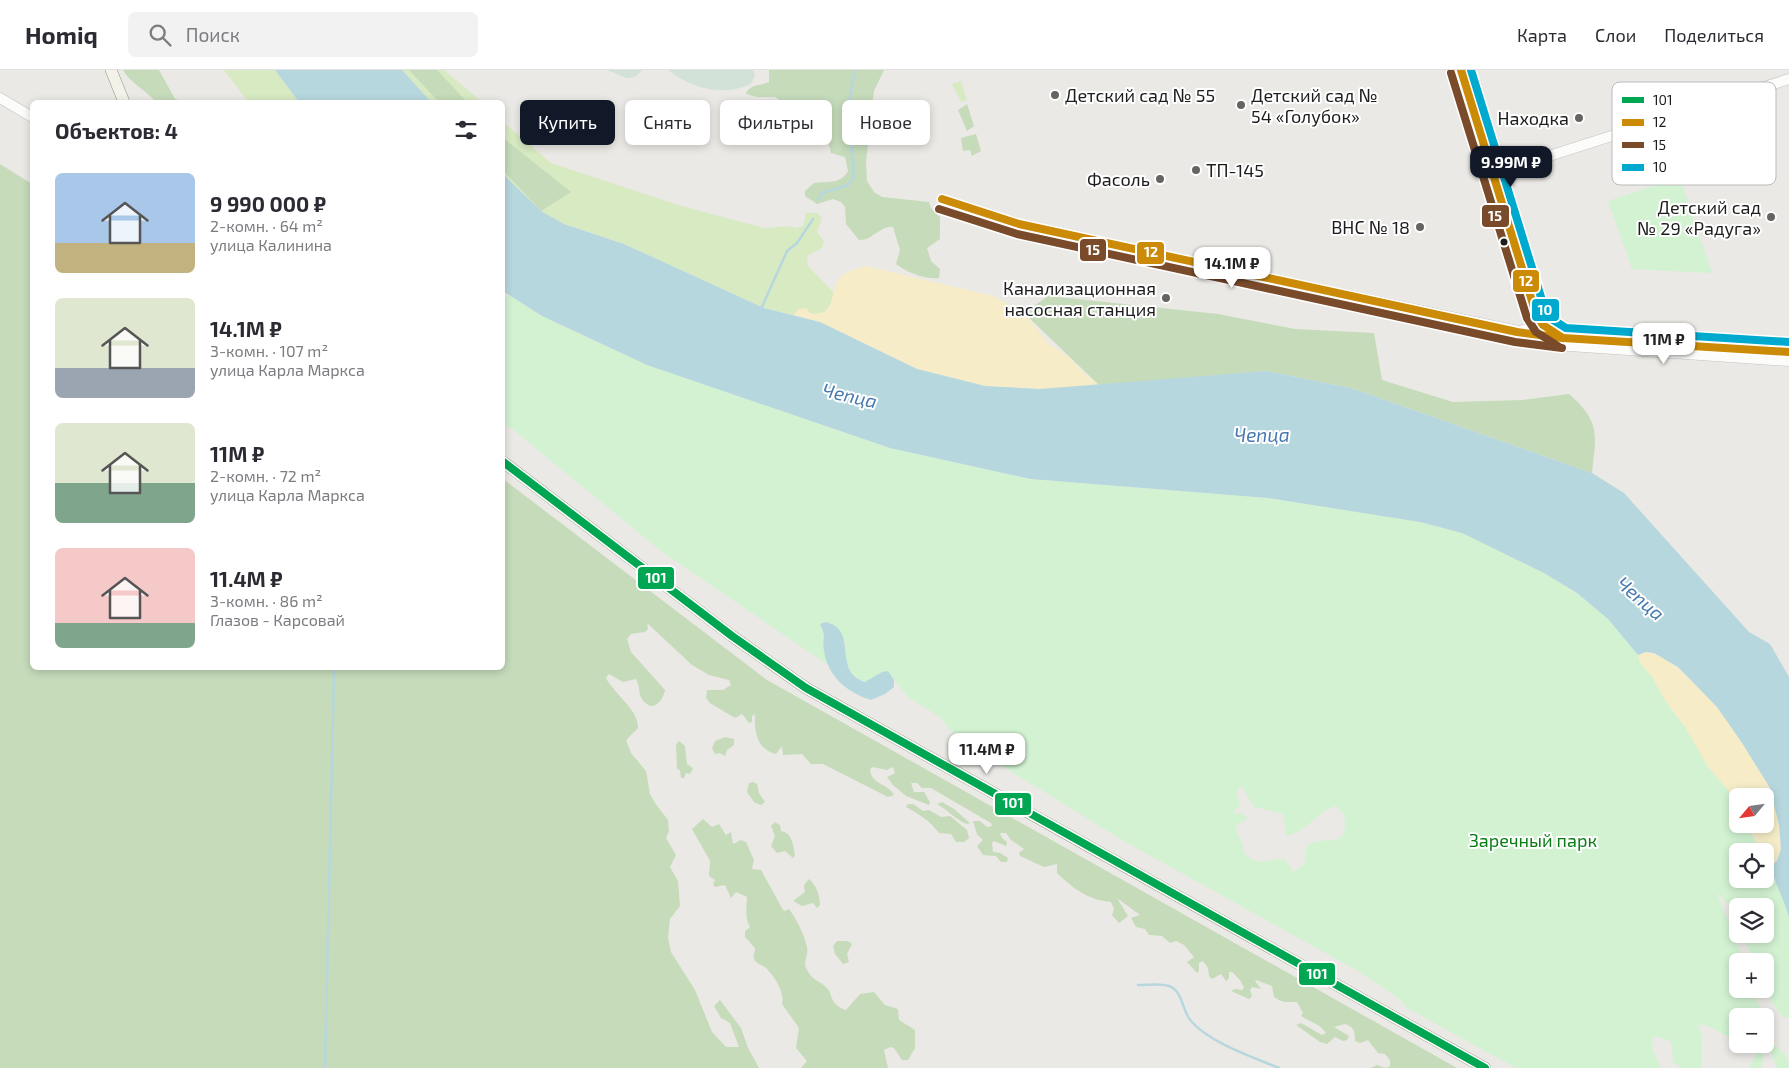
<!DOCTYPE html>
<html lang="ru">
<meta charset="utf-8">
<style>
body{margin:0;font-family:"Exo 2",sans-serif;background:#f2f2f3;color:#2b2b33;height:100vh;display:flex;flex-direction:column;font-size:19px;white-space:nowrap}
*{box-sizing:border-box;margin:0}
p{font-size:16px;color:#7c7c81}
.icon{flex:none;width:28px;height:28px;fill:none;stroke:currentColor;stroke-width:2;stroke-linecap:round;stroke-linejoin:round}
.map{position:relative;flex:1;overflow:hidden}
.sheet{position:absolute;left:30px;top:30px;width:475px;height:570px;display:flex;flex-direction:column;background:#fff;border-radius:8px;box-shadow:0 2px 8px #0003}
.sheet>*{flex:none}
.top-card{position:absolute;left:520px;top:30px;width:475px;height:45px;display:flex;gap:10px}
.needle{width:32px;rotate:241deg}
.fabs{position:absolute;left:1729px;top:718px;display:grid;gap:10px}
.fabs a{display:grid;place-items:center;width:45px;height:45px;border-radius:8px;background:#fff;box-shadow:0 2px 8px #0003;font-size:25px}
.price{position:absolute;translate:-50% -42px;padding:0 11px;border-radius:10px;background:#fff;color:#222;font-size:16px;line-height:32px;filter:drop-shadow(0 1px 2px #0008)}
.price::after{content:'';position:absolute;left:50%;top:30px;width:15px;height:11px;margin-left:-8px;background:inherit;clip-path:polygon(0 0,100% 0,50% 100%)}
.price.selected{background:#111827;color:#fff}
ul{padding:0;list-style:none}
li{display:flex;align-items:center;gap:15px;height:125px;padding:0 25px}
li span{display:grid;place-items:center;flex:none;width:140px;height:100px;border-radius:8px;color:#555}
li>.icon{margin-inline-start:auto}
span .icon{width:60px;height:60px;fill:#fffc;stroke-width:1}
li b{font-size:21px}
h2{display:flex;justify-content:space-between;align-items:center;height:60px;padding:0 25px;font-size:21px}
.tag{padding:0 18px;border-radius:8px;background:#fff;box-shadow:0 2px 8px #0003;font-size:18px;line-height:45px}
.tag.selected{background:#111827;color:#fff}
header{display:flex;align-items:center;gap:30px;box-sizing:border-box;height:70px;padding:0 25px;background:#fff;border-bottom:1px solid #e1e1e2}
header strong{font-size:24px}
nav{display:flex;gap:28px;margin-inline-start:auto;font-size:18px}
.search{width:350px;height:45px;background:#f2f2f3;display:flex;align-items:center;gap:12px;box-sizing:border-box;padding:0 18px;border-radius:8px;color:#7c7c81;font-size:19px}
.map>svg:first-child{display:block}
.grass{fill:#d7eac2}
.forest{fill:#c5dbba}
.wetland{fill:#d3e2d9}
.sand{fill:#f6edc8}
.park{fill:#d2f2d2;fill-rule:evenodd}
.water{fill:#b7d7df}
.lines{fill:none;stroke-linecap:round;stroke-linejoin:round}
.stream{stroke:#b7d7df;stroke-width:2.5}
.minor-casing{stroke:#c4c3c1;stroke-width:10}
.tertiary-casing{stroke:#c4c3c1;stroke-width:11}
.secondary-casing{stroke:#93957d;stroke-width:12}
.minor{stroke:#fcfcfb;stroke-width:9}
.tertiary{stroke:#fcfcfb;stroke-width:10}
.secondary{stroke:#f2f2e9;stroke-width:11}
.bus-1-casing{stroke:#fff;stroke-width:11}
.bus-2-casing{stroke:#fff;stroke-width:11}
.bus-3-casing{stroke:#fff;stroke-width:11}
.bus-4-casing{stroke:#fff;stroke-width:11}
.bus-1{stroke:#00a651;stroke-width:8}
.bus-2{stroke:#cb8b06;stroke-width:8}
.bus-3{stroke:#7a4b2a;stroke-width:8}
.bus-4{stroke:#00a9ce;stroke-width:8}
.poi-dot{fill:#656463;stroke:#fff;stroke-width:2}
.bus-dot{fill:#1d1d1d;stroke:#fff;stroke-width:2}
.labels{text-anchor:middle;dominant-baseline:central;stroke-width:4;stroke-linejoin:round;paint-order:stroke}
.poi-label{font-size:18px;fill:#1d1d1d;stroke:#fff;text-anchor:end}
.park-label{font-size:18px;fill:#097d14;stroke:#fff}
.water-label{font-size:19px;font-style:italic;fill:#4879ae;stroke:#fff}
.key{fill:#fff;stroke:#bbb;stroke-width:1}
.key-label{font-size:14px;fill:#1d1d1d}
.line-badge{stroke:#fff;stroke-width:2}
.badge-label{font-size:14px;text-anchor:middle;font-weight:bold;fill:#fff}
</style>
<header>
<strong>Homiq</strong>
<div class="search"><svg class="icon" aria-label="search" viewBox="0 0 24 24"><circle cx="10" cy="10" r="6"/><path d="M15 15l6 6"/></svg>Поиск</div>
<nav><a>Карта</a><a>Слои</a><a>Поделиться</a></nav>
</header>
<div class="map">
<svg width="1789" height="998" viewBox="0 0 1789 998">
<rect width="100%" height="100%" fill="#ebe9e5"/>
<g class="grass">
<polygon points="224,0 275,0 299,32 248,32"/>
<polygon points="401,0 444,0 482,32 431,32"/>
<polygon points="961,11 967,30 961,32 952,14"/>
<path d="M502,51L551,93L678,135L764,158C774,158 787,154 796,158L803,156L806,143H817L822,148L817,162L824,171L822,178L807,186L808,196L834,223C829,245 819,249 799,239L793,245L764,238L624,174L564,154L541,141L503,104Z"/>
</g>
<g class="forest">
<path d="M123,0H159L175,29L185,32H156C146,20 131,14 123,0Z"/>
<polygon points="409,0 437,0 467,32 439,32"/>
<path d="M769,0H884L874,21L866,92L867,111L874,122L882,127L929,132L931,138L940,147V169L927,178L931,191L940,199L939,208C926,210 906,202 896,194L900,180L893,157C881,155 872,171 859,170L846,154L845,137L841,132L833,129L817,134L805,126V121L814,113C828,111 840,115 848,101L845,87L831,83L824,58L820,53L799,44L775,27H757L746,24C749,14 761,16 769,12Z"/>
<polygon points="967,34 974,56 967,61 958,40"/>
<polygon points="976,64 981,81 972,86 970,80 963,81 961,68"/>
<polygon points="502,67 571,122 541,141 503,100"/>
<path d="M0,94L32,114V598H502L503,409L767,610L1457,998H1370L1377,995L1386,998L1390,996V990L1385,984L1378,983L1368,970L1360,973L1355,971C1355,963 1355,957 1345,954L1334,957L1349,966L1347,970L1343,971L1335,967L1327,974L1320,972L1296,955L1301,953L1322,965L1326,963C1321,954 1310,952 1301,946L1303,943L1297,932C1287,932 1283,933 1274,927L1272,916L1256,910L1255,911L1261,919L1252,917L1250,920L1252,926L1249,929L1231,921L1235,919L1242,920L1244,918L1240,910L1232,902H1229V908L1226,911L1221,904L1212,909L1209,906L1208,898L1203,891L1199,893V901L1197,903L1187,892L1194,887L1184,875L1176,871L1170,873L1162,866L1149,865L1145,859L1136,857L1131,848L1140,845L1117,828L1128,846L1119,853L1112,845L1114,839L1111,832C1088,830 1074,819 1057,803V794L1044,797L1020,786L1019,783L1024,779L1011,770L1006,763H1000L1002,768L1007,772L1006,776L994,771L992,773L993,782L1000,783L1008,788L1007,792H1001L996,786L983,785L977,776L983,770L977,764L973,751H980L987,757L992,756L991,753L931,718H922L917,713H911L914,722H924L930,732L929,735L906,726L893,715L887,707L895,703L893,697L887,700L872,697L870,700C872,715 888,713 894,725L888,727L823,694H811L802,684L783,685L782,676L776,684C757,680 754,661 755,644L752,646V652L749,653L742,644L735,648L710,633L706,628L707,620H723L731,615L729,610L709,605L692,595L647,553L648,559L645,562L631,564L627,569L631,582L665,620C664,627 658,637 650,636C636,628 642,621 636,609L623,612L609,604L606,608C614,624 639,640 638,658L626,670L631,683L646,701L650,724L655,733L668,750L669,761L666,768L676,785L670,797L678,811L680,836L670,849L668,868L671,882L695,920L712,962L726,977H739L730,953L721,948L714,936L720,930L741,958L748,978L759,998H0Z"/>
<path d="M1048,226L1218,244L1295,259L1374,263L1382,310L1453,332L1523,330L1569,324C1601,352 1596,365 1592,403L1351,318L1266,301L1100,316L1024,243Z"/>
<polygon points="725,667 734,669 734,675 727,680 725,686 720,683 715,684 712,678 715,671"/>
<polygon points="679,671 685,676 687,694 693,698 690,704 686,703 684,708 681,708 680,700 677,699 676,675"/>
<polygon points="753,712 757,714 759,723 765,732 761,735 754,732 747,722 749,713"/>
<path d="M942,732L954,739L970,753L967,754C956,750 948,740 937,734Z"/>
<path d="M908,734H913L923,741L929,740L941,747L950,746L967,760L969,768L964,772H956L951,764L939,763C930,751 919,744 906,737Z"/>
<path d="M703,749L712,757L719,754L726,765L731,762L733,774L741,770L746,772L754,790L752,799L761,800L783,840L785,841L789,839C797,850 804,864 807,877C809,886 802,891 807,900C813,911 820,911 827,918C833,925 830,935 846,940L860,924L874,922L885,935L898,939L899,950L915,960V978L908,990H902L894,978L890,977L884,980L888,998H801L807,991L796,978L799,958L782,934C785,923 775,907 767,899C763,895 756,894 754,889C753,886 755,882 755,878L745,867V861L750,857C744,846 747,838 747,827L736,822L731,828L725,815L715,817L713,814L715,810L709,806L710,791L692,759Z"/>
<path d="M775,752L780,755L781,761C792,763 793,774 795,785L793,788L785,781L777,783L771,776L775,766L771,756Z"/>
<path d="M809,809C816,814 820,826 820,835L817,838L813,833L802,836L793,831L805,822L804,815Z"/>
<polygon points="837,871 848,871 852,874 847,884 849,892 843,894 835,884 833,876"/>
</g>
<g class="wetland">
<path d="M607,0H642C631,15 621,5 607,0Z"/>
<path d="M668,0H753L755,5L751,14C724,27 692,19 668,0Z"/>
</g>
<g class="sand">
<path d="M866,196L993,226L1024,243L1048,273L1069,287L1085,304L1100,316L1040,319L985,316L917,299L820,252L793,245L799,239L806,238L811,244C838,244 828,227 838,211C843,201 856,199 866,196Z"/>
<path d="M1646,582C1685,586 1756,683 1770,719C1776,734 1779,752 1780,767C1780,777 1781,789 1772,795V803L1765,791V781H1760L1747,754H1765V726H1738L1737,737L1726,718L1708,697L1685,657L1664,629L1652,607L1639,592L1638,585Z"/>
</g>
<g class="park">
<polygon points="1680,107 1712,203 1632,199 1608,131"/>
<path d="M509,224L542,246L647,295L890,378L1031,409L1268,428L1420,452L1462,463L1544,503L1577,523L1608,549L1638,585L1639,592L1652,607L1664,629L1685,657L1708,697L1726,718L1737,737L1738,754H1747L1760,781H1738V809H1765V791L1782,824L1789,847V948H1784C1767,929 1765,916 1765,891H1754L1742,864H1765V836H1738L1737,851L1734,842L1716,821L1744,891H1738V919H1753L1760,939L1754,946H1738L1737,971L1706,955H1698L1702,965V998H1683L1674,993L1671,972L1657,966L1653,968L1652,978L1661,998H1516L1407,938L1397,927L1358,901L1122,770L968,675L954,665L940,647L908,627L888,601L878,604L870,611C858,614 847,599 845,588C844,583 845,576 845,571L820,554C826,568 824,580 828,595L661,481L511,358L503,354L502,235ZM1239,717H1242L1254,737L1283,744L1286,766C1308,761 1317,742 1335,736L1344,744C1350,783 1325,764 1307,775L1304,794L1294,802L1285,790C1267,786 1263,800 1244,783C1244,772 1235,765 1236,755L1246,750L1247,747L1242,743L1234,744L1235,739L1240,736L1237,725Z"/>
<path d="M1767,973H1772C1781,980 1789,985 1789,998H1777Z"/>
<polygon points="1757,983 1763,984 1762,998 1749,998"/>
</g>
<g class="water">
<polygon points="275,0 402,0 431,32 299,32"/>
<path d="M503,104L541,141L564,154L624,174L764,238L820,252L917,299L985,316L1040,319L1266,301L1351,318L1592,403L1624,423L1749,562L1770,574L1789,607V847C1785,831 1772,809 1772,795L1777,791L1781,779L1779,755L1770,718L1742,673L1717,637L1678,597L1654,583L1646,582L1638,585L1608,549L1577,523L1544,503L1462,463L1420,452L1268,428L1031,409L890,378L647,295L542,246L503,221Z"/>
<path d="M825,552C860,559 831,601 865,612L882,602L888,601L894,610V617L885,624L871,630C848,623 828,607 824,581C822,569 827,568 820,554Z"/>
</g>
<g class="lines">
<g class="stream">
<polyline points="819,129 822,123 848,115 853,108 854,99 847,44 855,0"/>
<polyline points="761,239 787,181 797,173 813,149"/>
<path d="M1138,915C1147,915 1160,913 1169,916C1183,921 1182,941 1191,951C1210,973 1252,987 1279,998"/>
<polyline points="325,998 334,598"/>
</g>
<defs>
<g id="minor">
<polyline points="942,129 952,143 1491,266 1541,274"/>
<polyline points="944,131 1003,149"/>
<polyline points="1238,202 1540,265"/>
<polyline points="1518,261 1528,258 1536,244"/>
</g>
<g id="tertiary">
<polyline points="1461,0 1536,244 1543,255 1563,268"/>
<polyline points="0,28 32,47"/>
<polyline points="1493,104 1789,9"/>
<polyline points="1537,247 1541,274 1789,291"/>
<polyline points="1558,268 1789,282"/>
</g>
<g id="secondary">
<polyline points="111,0 124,32"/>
<polyline points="502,391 732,566 806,618 1485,998"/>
</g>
</defs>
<use href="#minor" class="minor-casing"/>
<use href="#tertiary" class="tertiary-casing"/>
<use href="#secondary" class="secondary-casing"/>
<use href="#minor" class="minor"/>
<use href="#tertiary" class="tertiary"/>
<use href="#secondary" class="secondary"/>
<defs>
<polyline id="bus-1" points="502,391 732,566 806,618 1485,998"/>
<g id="bus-2">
<polyline points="1461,0 1536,244 1543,255 1563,268"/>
<polyline points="942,129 1019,154 1517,262 1563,268 1789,282"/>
</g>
<g id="bus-3">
<polyline points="1451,3 1527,248 1536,262 1558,276"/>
<polyline points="939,139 1017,164 1515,272 1562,278"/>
</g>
<polyline id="bus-4" points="1471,0 1545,240 1550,248 1566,258 1789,272"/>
</defs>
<use href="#bus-1" class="bus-1-casing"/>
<use href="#bus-2" class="bus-2-casing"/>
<use href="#bus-3" class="bus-3-casing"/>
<use href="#bus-4" class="bus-4-casing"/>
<use href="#bus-1" class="bus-1"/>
<use href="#bus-2" class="bus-2"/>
<use href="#bus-3" class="bus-3"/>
<use href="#bus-4" class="bus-4"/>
</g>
<g class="poi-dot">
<circle cx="1055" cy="25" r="5"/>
<circle cx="1241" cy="35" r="5"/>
<circle cx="1579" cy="48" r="5"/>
<circle cx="1196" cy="100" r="5"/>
<circle cx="1160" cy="109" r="5"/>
<circle cx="1771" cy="147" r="5"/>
<circle cx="1420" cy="157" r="5"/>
<circle cx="1166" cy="228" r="5"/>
</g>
<circle class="bus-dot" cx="1504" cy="172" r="4.5"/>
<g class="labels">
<g class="poi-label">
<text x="1065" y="25" text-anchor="start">Детский сад № 55</text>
<text x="1251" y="25" text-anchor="start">Детский сад №<tspan x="1251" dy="21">54 «Голубок»</tspan></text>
<text x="1569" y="48">Находка</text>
<text x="1206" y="100" text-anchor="start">ТП-145</text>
<text x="1150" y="109">Фасоль</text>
<text x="1761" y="137">Детский сад<tspan x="1761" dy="21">№ 29 «Радуга»</tspan></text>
<text x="1410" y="157">ВНС № 18</text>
<text x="1156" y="218">Канализационная<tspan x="1156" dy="21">насосная станция</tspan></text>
</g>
<g class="park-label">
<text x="1533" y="770">Заречный парк</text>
</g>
<g class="water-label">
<text transform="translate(850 325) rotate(13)">Чепца</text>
<text x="1262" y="364">Чепца</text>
<text transform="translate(1641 528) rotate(41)">Чепца</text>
</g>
</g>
<rect x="1612" y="12" width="164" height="103" rx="8" class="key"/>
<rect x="1622" y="27" width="22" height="6" fill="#00a651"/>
<rect x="1622" y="49" width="22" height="7" fill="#cb8b06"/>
<rect x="1622" y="72" width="22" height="6" fill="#7a4b2a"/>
<rect x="1622" y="94" width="22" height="7" fill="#00a9ce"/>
<g class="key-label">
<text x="1653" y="35">101</text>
<text x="1653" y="57">12</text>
<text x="1653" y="80">15</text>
<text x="1653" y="102">10</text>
</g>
<g class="line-badge">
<rect x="1481" y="134" width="29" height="24" rx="5" fill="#7a4b2a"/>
<rect x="1079" y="168" width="28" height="24" rx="5" fill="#7a4b2a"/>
<rect x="1136" y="171" width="29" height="24" rx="5" fill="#cb8b06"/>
<rect x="1512" y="199" width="28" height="24" rx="5" fill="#cb8b06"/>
<rect x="1531" y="228" width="29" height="24" rx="5" fill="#00a9ce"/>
<rect x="637" y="496" width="38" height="24" rx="5" fill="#00a651"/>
<rect x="994" y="722" width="38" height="24" rx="5" fill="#00a651"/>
<rect x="1298" y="892" width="38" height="24" rx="5" fill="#00a651"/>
</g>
<g class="badge-label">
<text x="1495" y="151">15</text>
<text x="1093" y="185">15</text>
<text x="1151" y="187">12</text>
<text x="1526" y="216">12</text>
<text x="1545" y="245">10</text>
<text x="656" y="513">101</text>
<text x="1013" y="738">101</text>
<text x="1317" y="909">101</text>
</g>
</svg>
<div class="fabs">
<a><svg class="needle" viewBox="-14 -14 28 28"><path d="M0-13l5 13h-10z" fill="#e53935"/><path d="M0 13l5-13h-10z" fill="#7c7c81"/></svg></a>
<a><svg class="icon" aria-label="locate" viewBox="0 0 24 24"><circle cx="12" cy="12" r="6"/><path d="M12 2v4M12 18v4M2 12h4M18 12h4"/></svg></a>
<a><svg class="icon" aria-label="layers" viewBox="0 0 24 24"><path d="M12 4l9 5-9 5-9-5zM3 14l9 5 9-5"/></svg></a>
<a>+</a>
<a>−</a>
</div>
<b class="price selected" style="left:1511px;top:118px">9.99M ₽</b>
<b class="price" style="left:1232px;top:219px">14.1M ₽</b>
<b class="price" style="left:1664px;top:295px">11M ₽</b>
<b class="price" style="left:987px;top:705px">11.4M ₽</b>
<div class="top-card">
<a class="tag selected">Купить</a>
<a class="tag">Снять</a>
<a class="tag">Фильтры</a>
<a class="tag">Новое</a>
</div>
<section class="sheet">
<h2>Объектов: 4<svg class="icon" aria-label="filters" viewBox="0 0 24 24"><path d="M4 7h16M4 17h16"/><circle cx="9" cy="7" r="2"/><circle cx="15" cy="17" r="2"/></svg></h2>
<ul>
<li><span style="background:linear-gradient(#a9c7e8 70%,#c2b280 0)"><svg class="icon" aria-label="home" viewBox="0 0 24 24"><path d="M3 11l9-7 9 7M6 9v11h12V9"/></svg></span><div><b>9 990 000 ₽</b><p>2-комн. · 64 m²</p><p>улица Калинина</p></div></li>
<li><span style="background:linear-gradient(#dfe7d0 70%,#9aa5b1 0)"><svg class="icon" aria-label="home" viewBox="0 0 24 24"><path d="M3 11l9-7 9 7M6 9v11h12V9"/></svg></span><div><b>14.1M ₽</b><p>3-комн. · 107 m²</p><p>улица Карла Маркса</p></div></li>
<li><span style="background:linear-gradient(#dfe7d0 60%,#7fa58c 0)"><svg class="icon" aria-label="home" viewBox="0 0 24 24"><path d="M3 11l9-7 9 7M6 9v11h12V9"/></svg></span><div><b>11M ₽</b><p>2-комн. · 72 m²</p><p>улица Карла Маркса</p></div></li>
<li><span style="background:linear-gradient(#f6c9c9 75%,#7fa58c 0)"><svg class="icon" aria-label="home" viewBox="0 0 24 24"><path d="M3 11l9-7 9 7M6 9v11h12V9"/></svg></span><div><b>11.4M ₽</b><p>3-комн. · 86 m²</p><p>Глазов - Карсовай</p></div></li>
</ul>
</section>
</div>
